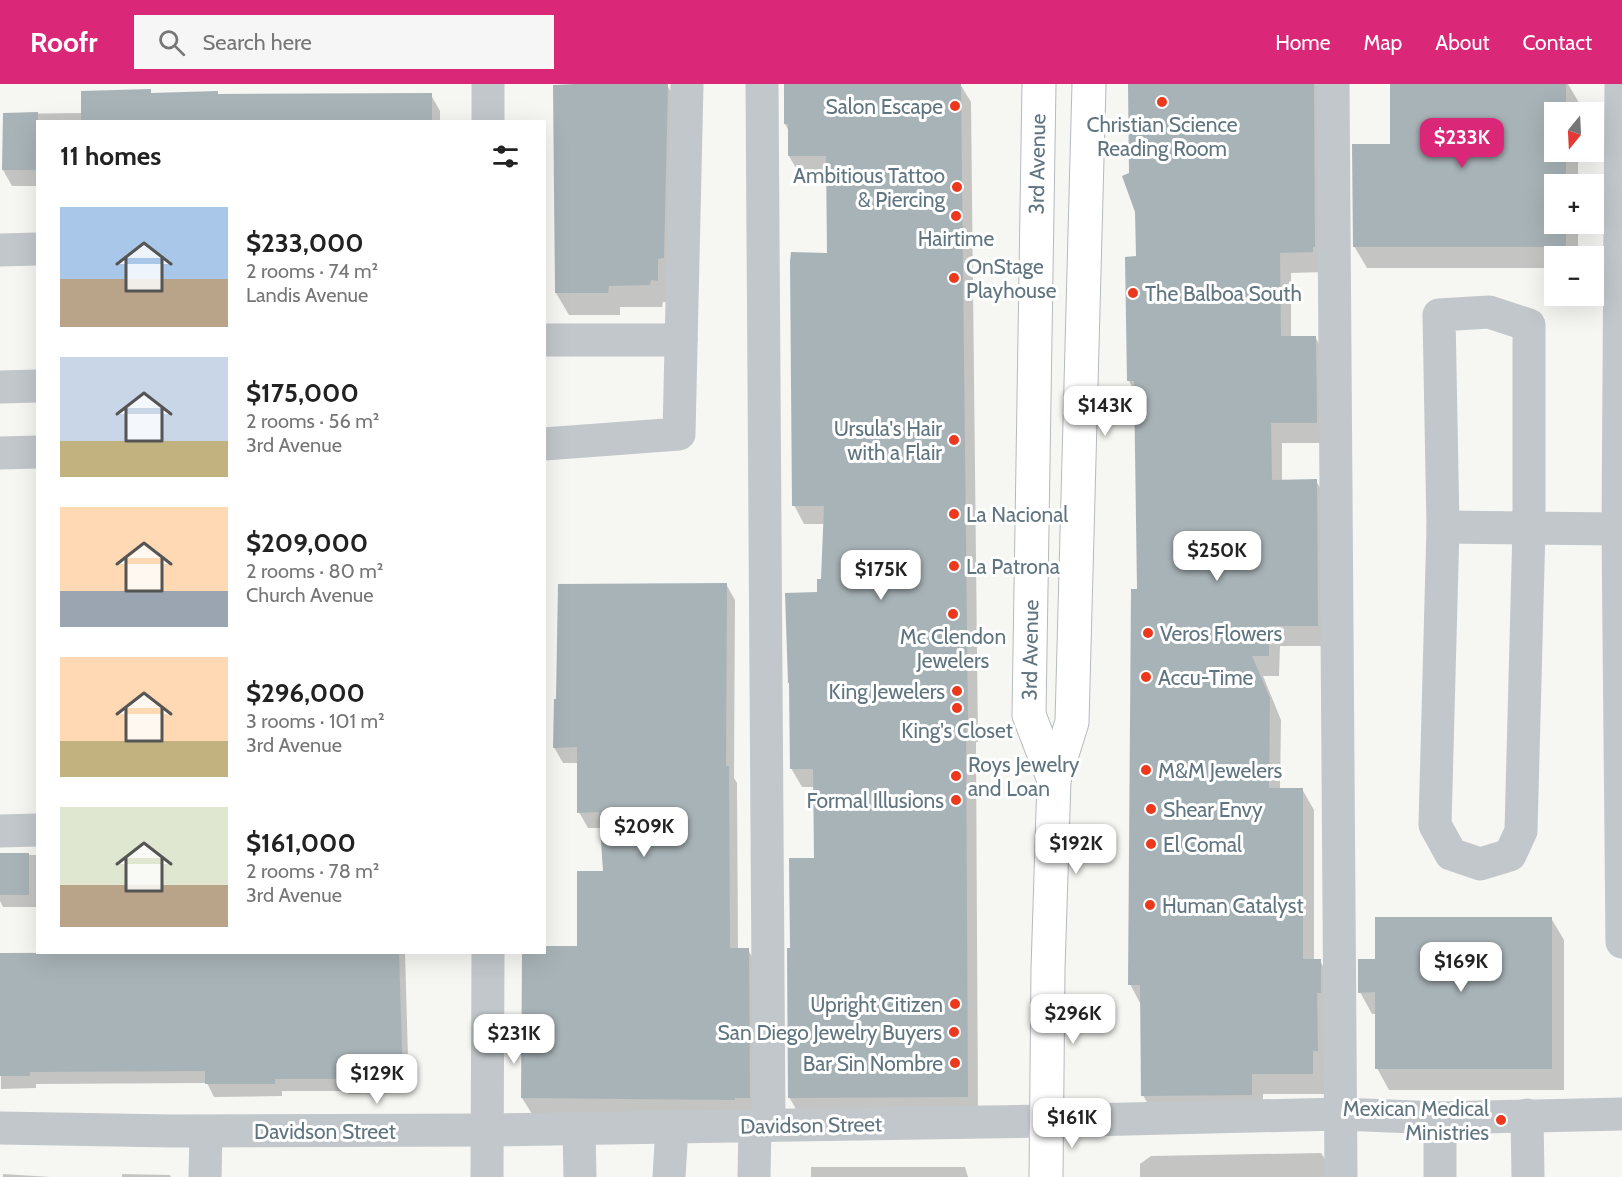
<!DOCTYPE html>
<meta charset="utf-8">
<style>
body{margin:0;font-family:Cabin,sans-serif;background:#f6f6f6;color:#222;height:100vh;display:flex;flex-direction:column;font-size:22px;white-space:nowrap}
*{box-sizing:border-box;margin:0}
p{font-size:20px;color:#767676}
.icon{flex:none;width:33px;height:33px;fill:none;stroke:currentColor;stroke-width:2;stroke-linecap:round;stroke-linejoin:round}
.map{position:relative;flex:1;overflow:hidden}
.drawer{position:absolute;left:36px;top:36px;width:510px;height:834px;display:flex;flex-direction:column;background:#fff;border-radius:0px;box-shadow:0 6px 24px #0002}
.drawer>*{flex:none}
.needle{width:39px;rotate:198deg}
.fabs{position:absolute;left:1544px;top:18px;display:grid;gap:12px}
.fabs a{display:grid;place-items:center;width:60px;height:60px;border-radius:0px;background:#fff;box-shadow:0 6px 24px #0002;font-size:30px}
.price{position:absolute;translate:-50% -51px;padding:0 14px;border-radius:12px;background:#fff;color:#222;font-size:20px;line-height:39px;filter:drop-shadow(0 2px 3px #0008)}
.price::after{content:'';position:absolute;left:50%;top:36px;width:18px;height:14px;margin-left:-9px;background:inherit;clip-path:polygon(0 0,100% 0,50% 100%)}
.price.selected{background:#db2777;color:#fff}
ul{padding:0;list-style:none}
li{display:flex;align-items:center;gap:18px;height:150px;padding:0 24px}
li span{display:grid;place-items:center;flex:none;width:168px;height:120px;border-radius:0px;color:#555}
li>.icon{margin-inline-start:auto}
span .icon{width:72px;height:72px;fill:#fffc;stroke-width:1}
li b{font-size:26px}
h2{display:flex;justify-content:space-between;align-items:center;height:72px;padding:0 24px;font-size:26px}
header{display:flex;align-items:center;gap:36px;box-sizing:border-box;height:84px;padding:0 30px;background:#db2777;color:#fff}
header strong{font-size:28px}
nav{display:flex;gap:33px;margin-inline-start:auto;font-size:21px}
.search{width:420px;height:54px;background:#f6f6f6;display:flex;align-items:center;gap:15px;box-sizing:border-box;padding:0 21px;border-radius:0px;color:#767676;font-size:22px}
.map>svg:first-child{display:block}
.shadow{fill:#0003}
.building{fill:#a8b3b7}
.lines{fill:none;stroke-linecap:round;stroke-linejoin:round}
.major-casing{stroke:#b5babe;stroke-width:35}
.minor{stroke:#c1c7ca;stroke-width:33}
.major{stroke:#fff;stroke-width:33}
.poi-dot{fill:#ec381d;stroke:#fff;stroke-width:2}
.labels{text-anchor:middle;dominant-baseline:central;stroke-width:6;stroke-linejoin:round;paint-order:stroke}
.poi-label{font-size:21px;fill:#607580;stroke:#fff;text-anchor:start}
.street-label{font-size:21px;fill:#607580;stroke:#fff}
</style>
<header>
<strong>Roofr</strong>
<div class="search"><svg class="icon" aria-label="search" viewBox="0 0 24 24"><circle cx="10" cy="10" r="6"/><path d="M15 15l6 6"/></svg>Search here</div>
<nav><a>Home</a><a>Map</a><a>About</a><a>Contact</a></nav>
</header>
<div class="map">
<svg width="1622" height="1093" viewBox="0 0 1622 1093">
<rect width="100%" height="100%" fill="#f6f6f3"/>
<g class="shadow">
<polygon points="577,0 667,1 680,23 669,218 663,218 662,223 620,223 620,231 569,231 556,209 555,3"/>
<polygon points="786,0 960,0 971,18 978,658 976,658 978,1031 800,1032 789,1013 791,866 816,775 815,703 802,703 791,684 818,510 823,496 825,440 804,440 794,421 829,170 828,91 800,91 789,72 789,47 785,40"/>
<polygon points="1129,0 1316,0 1326,17 1324,188 1291,189 1291,253 1315,253 1327,273 1328,359 1282,359 1282,397 1316,397 1328,417 1329,562 1280,562 1279,592 1263,592 1281,636 1280,705 1302,705 1314,726 1314,877 1320,877 1332,897 1324,1010 1263,1010 1263,1031 1154,1032 1143,1011 1141,921 1130,900 1138,507 1135,308 1129,297 1137,174 1136,128 1131,90"/>
<polygon points="1391,0 1568,0 1578,17 1578,28 1554,28 1554,68 1578,68 1578,100 1554,100 1554,140 1578,140 1578,172 1554,172 1554,184 1367,184 1354,162 1391,62"/>
<polygon points="150,7 152,10 218,11 431,11 440,27 440,38 38,38 38,102 12,102 3,86 5,30 83,29"/>
<polygon points="726,500 735,516 734,694 737,699 738,865 748,866 757,881 758,1029 532,1030 522,1014 523,868 544,868 579,864 604,789 602,744 588,744 579,728 578,679 563,679 554,663"/>
<polygon points="0,771 38,771 38,823 3,823 0,817"/>
<polygon points="1551,834 1564,856 1564,1006 1389,1006 1377,984 1376,930 1372,930 1360,908 1376,877"/>
<polygon points="169,868 405,868 409,1009 349,1010 348,1007 282,1007 282,1012 214,1013 207,999 36,1000 36,1004 1,1005 0,870"/>
<polygon points="1321,1069 1327,1078 1327,1093 1140,1093 1140,1080 1151,1072"/>
<polygon points="811,1083 965,1083 968,1093 811,1093"/>
<polygon points="3,1090 51,1093 3,1093"/>
<polygon points="122,1090 170,1091 171,1093 122,1093"/>
</g>
<g class="building">
<polygon points="575,0 668,0 664,174 658,175 658,197 651,196 650,201 609,202 608,209 555,209 553,1"/>
<polygon points="784,0 961,0 968,640 966,640 968,1013 788,1014 787,864 790,864 789,774 814,774 813,685 790,685 789,599 788,599 785,509 817,508 817,495 821,495 824,422 792,422 790,177 791,168 827,169 826,72 788,72 788,40 784,40"/>
<polygon points="1128,0 1314,0 1315,163 1313,163 1313,168 1280,169 1281,252 1316,252 1317,339 1271,339 1272,396 1317,395 1318,542 1269,542 1269,572 1252,572 1270,614 1269,704 1303,704 1303,875 1321,875 1321,909 1317,909 1318,967 1313,967 1313,990 1252,990 1252,1011 1141,1012 1140,901 1128,901 1131,505 1137,505 1134,297 1127,297 1125,173 1136,172 1135,128 1122,92 1129,89"/>
<polygon points="1390,0 1566,0 1566,28 1554,28 1554,68 1566,68 1566,100 1554,100 1554,140 1566,140 1566,163 1353,163 1352,60 1390,60"/>
<polygon points="151,5 151,9 218,7 218,10 432,9 432,38 81,38 81,7"/>
<polygon points="38,28 38,86 2,86 3,29"/>
<polygon points="727,499 726,682 729,682 730,864 749,864 750,1014 735,1014 735,1016 521,1014 522,868 544,868 544,862 577,862 577,787 603,787 599,728 577,729 577,663 553,664 554,615 556,615 558,500"/>
<rect x="0" y="769" width="29" height="42"/>
<polygon points="1375,833 1552,833 1552,985 1375,985 1375,908 1358,909 1358,875 1375,875"/>
<polygon points="399,868 403,997 341,998 341,995 275,995 275,1000 205,1000 205,987 30,988 30,992 0,992 0,869"/>
</g>
<g class="lines">
<defs>
<g id="major">
<polyline points="1039,0 1029,631 1054,696"/>
<polyline points="1046,1093 1048,885 1054,696 1072,638 1089,0"/>
</g>
</defs>
<use href="#major" class="major-casing"/>
<g class="minor">
<polyline points="762,0 769,1041"/>
<polyline points="1333,0 1341,1093"/>
<polyline points="1621,0 1618,445 1622,858"/>
<polyline points="488,38 488,0"/>
<polyline points="0,166 38,165"/>
<polygon points="1489,228 1529,241 1529,444 1521,747 1510,771 1480,780 1451,770 1435,741 1443,443 1439,231"/>
<polyline points="544,256 681,256"/>
<polyline points="0,303 38,302"/>
<polyline points="544,360 679,350 687,0"/>
<polyline points="0,369 38,368"/>
<polyline points="1443,443 1618,445"/>
<polyline points="0,747 38,746"/>
<polyline points="1527,1031 1528,1093"/>
<polyline points="1440,1034 1440,1093"/>
<polyline points="0,1044 172,1047 487,1046 1046,1037 1340,1030 1440,1034 1622,1030"/>
<polyline points="579,1045 580,1093"/>
<polyline points="205,1093 206,1048"/>
<polyline points="487,1093 488,868"/>
<polyline points="669,1093 672,1044"/>
<polyline points="754,1093 755,1041"/>
</g>
<use href="#major" class="major"/>
</g>
<g class="poi-dot">
<circle cx="1162" cy="18" r="6"/>
<circle cx="955" cy="22" r="6"/>
<circle cx="957" cy="103" r="6"/>
<circle cx="956" cy="132" r="6"/>
<circle cx="954" cy="194" r="6"/>
<circle cx="1133" cy="209" r="6"/>
<circle cx="954" cy="356" r="6"/>
<circle cx="954" cy="430" r="6"/>
<circle cx="954" cy="482" r="6"/>
<circle cx="953" cy="530" r="6"/>
<circle cx="1148" cy="549" r="6"/>
<circle cx="1146" cy="593" r="6"/>
<circle cx="957" cy="607" r="6"/>
<circle cx="957" cy="624" r="6"/>
<circle cx="1146" cy="686" r="6"/>
<circle cx="956" cy="692" r="6"/>
<circle cx="956" cy="716" r="6"/>
<circle cx="1151" cy="725" r="6"/>
<circle cx="1151" cy="760" r="6"/>
<circle cx="1150" cy="821" r="6"/>
<circle cx="955" cy="920" r="6"/>
<circle cx="954" cy="948" r="6"/>
<circle cx="955" cy="979" r="6"/>
<circle cx="1501" cy="1036" r="6"/>
</g>
<g class="labels">
<g class="poi-label">
<text x="943" y="22" text-anchor="end">Salon Escape</text>
<text x="1162" y="40" text-anchor="middle">Christian Science<tspan x="1162" dy="24">Reading Room</tspan></text>
<text x="945" y="91" text-anchor="end">Ambitious Tattoo<tspan x="945" dy="24">&amp; Piercing</tspan></text>
<text x="956" y="154" text-anchor="middle">Hairtime</text>
<text x="966" y="182">OnStage<tspan x="966" dy="24">Playhouse</tspan></text>
<text x="1145" y="209">The Balboa South</text>
<text x="942" y="344" text-anchor="end">Ursula's Hair<tspan x="942" dy="24">with a Flair</tspan></text>
<text x="966" y="430">La Nacional</text>
<text x="966" y="482">La Patrona</text>
<text x="1160" y="549">Veros Flowers</text>
<text x="953" y="552" text-anchor="middle">Mc Clendon<tspan x="953" dy="24">Jewelers</tspan></text>
<text x="1158" y="593">Accu-Time</text>
<text x="945" y="607" text-anchor="end">King Jewelers</text>
<text x="957" y="646" text-anchor="middle">King's Closet</text>
<text x="968" y="680">Roys Jewelry<tspan x="968" dy="24">and Loan</tspan></text>
<text x="1158" y="686">M&amp;M Jewelers</text>
<text x="944" y="716" text-anchor="end">Formal Illusions</text>
<text x="1163" y="725">Shear Envy</text>
<text x="1163" y="760">El Comal</text>
<text x="1162" y="821">Human Catalyst</text>
<text x="943" y="920" text-anchor="end">Upright Citizen</text>
<text x="942" y="948" text-anchor="end">San Diego Jewelry Buyers</text>
<text x="943" y="979" text-anchor="end">Bar Sin Nombre</text>
<text x="1489" y="1024" text-anchor="end">Mexican Medical<tspan x="1489" dy="24">Ministries</tspan></text>
</g>
<g class="street-label">
<text transform="translate(1037 80) rotate(-89)">3rd Avenue</text>
<text transform="translate(1030 566) rotate(-89)">3rd Avenue</text>
<text transform="translate(811 1041) rotate(-1)">Davidson Street</text>
<text x="325" y="1047">Davidson Street</text>
</g>
</g>
</svg>
<div class="fabs">
<a><svg class="needle" viewBox="-14 -14 28 28"><path d="M0-13l5 13h-10z" fill="#e53935"/><path d="M0 13l5-13h-10z" fill="#767676"/></svg></a>
<a>+</a>
<a>−</a>
</div>
<b class="price selected" style="left:1462px;top:85px">$233K</b>
<b class="price" style="left:1105px;top:353px">$143K</b>
<b class="price" style="left:1217px;top:498px">$250K</b>
<b class="price" style="left:881px;top:517px">$175K</b>
<b class="price" style="left:644px;top:774px">$209K</b>
<b class="price" style="left:1076px;top:791px">$192K</b>
<b class="price" style="left:1461px;top:909px">$169K</b>
<b class="price" style="left:1073px;top:961px">$296K</b>
<b class="price" style="left:514px;top:981px">$231K</b>
<b class="price" style="left:377px;top:1021px">$129K</b>
<b class="price" style="left:1072px;top:1065px">$161K</b>
<section class="drawer">
<h2>11 homes<svg class="icon" aria-label="filters" viewBox="0 0 24 24"><path d="M4 7h16M4 17h16"/><circle cx="9" cy="7" r="2"/><circle cx="15" cy="17" r="2"/></svg></h2>
<ul>
<li><span style="background:linear-gradient(#a9c7e8 60%,#b9a48a 0)"><svg class="icon" aria-label="home" viewBox="0 0 24 24"><path d="M3 11l9-7 9 7M6 9v11h12V9"/></svg></span><div><b>$233,000</b><p>2 rooms · 74 m²</p><p>Landis Avenue</p></div></li>
<li><span style="background:linear-gradient(#c9d6e8 70%,#c2b280 0)"><svg class="icon" aria-label="home" viewBox="0 0 24 24"><path d="M3 11l9-7 9 7M6 9v11h12V9"/></svg></span><div><b>$175,000</b><p>2 rooms · 56 m²</p><p>3rd Avenue</p></div></li>
<li><span style="background:linear-gradient(#ffd9b3 70%,#9aa5b1 0)"><svg class="icon" aria-label="home" viewBox="0 0 24 24"><path d="M3 11l9-7 9 7M6 9v11h12V9"/></svg></span><div><b>$209,000</b><p>2 rooms · 80 m²</p><p>Church Avenue</p></div></li>
<li><span style="background:linear-gradient(#ffd9b3 70%,#c2b280 0)"><svg class="icon" aria-label="home" viewBox="0 0 24 24"><path d="M3 11l9-7 9 7M6 9v11h12V9"/></svg></span><div><b>$296,000</b><p>3 rooms · 101 m²</p><p>3rd Avenue</p></div></li>
<li><span style="background:linear-gradient(#dfe7d0 65%,#b9a48a 0)"><svg class="icon" aria-label="home" viewBox="0 0 24 24"><path d="M3 11l9-7 9 7M6 9v11h12V9"/></svg></span><div><b>$161,000</b><p>2 rooms · 78 m²</p><p>3rd Avenue</p></div></li>
</ul>
</section>
</div>
